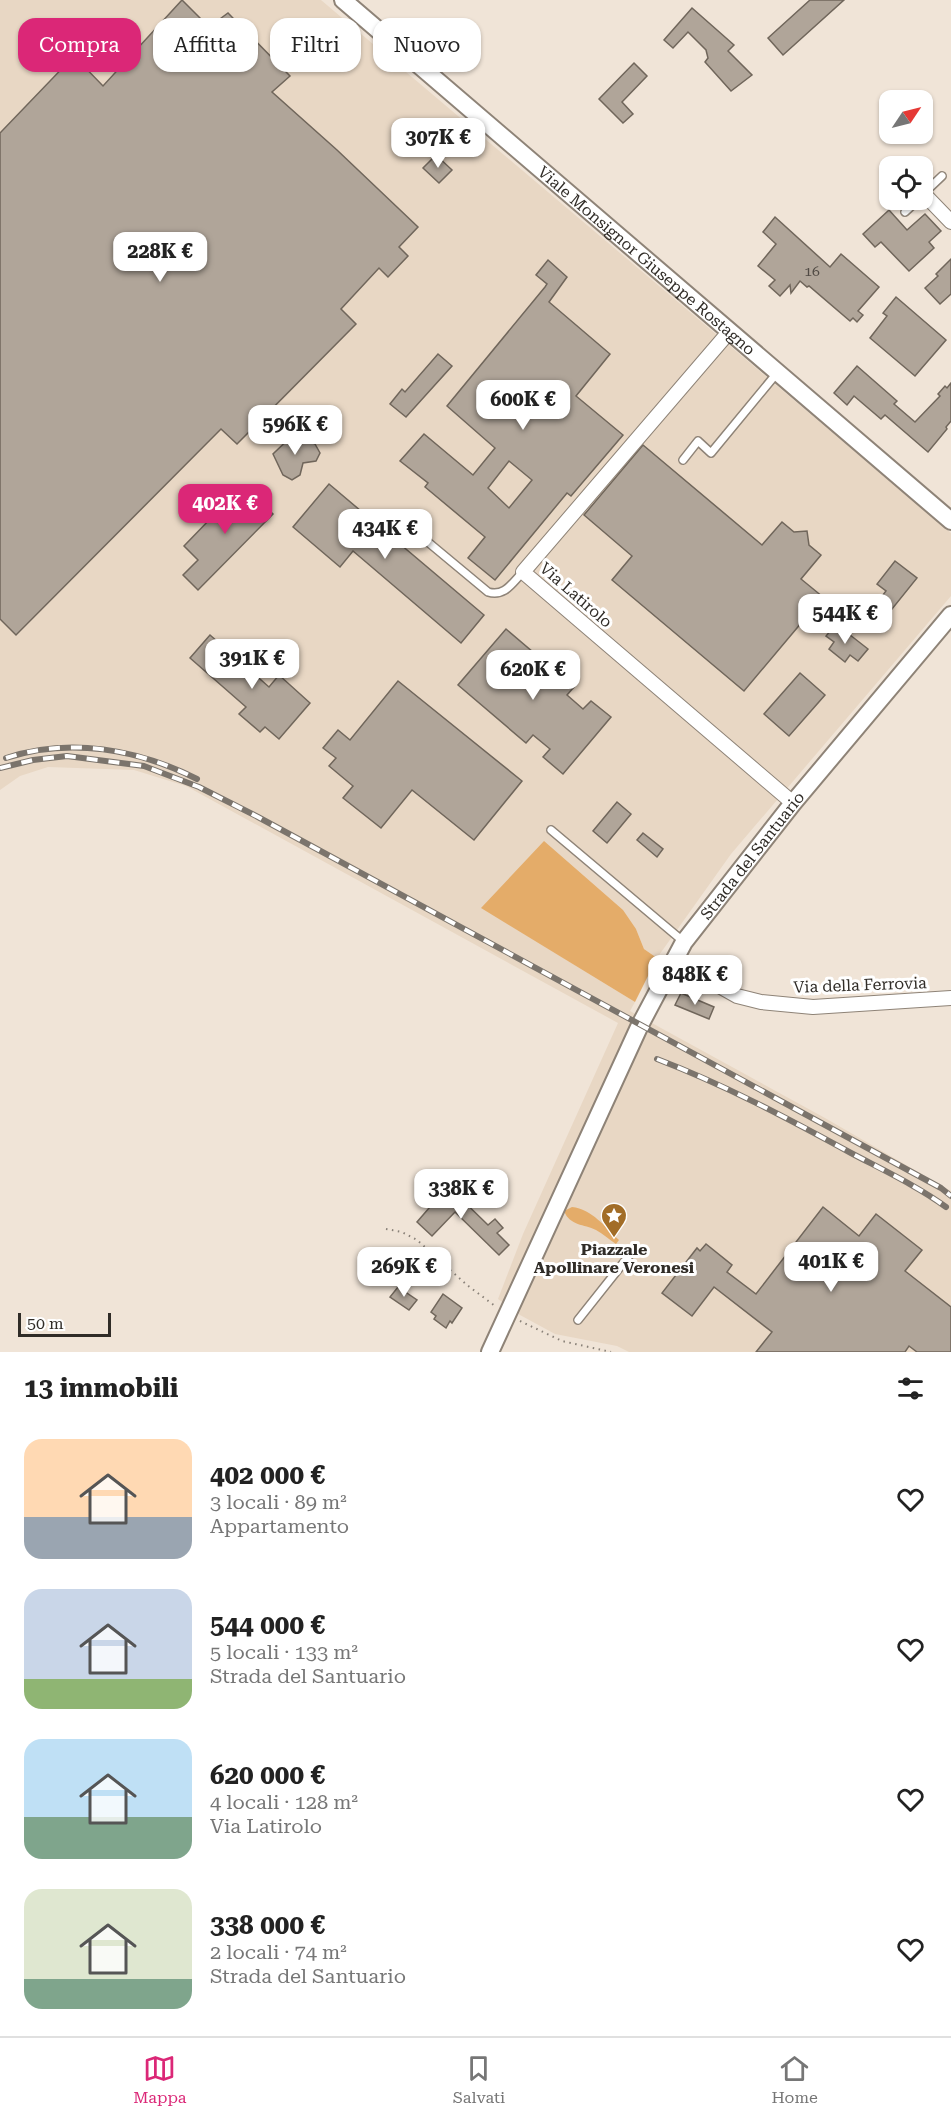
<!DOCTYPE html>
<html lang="it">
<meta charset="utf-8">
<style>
body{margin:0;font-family:"Roboto Serif",serif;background:#f6f6f6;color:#222;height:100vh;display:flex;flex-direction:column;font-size:22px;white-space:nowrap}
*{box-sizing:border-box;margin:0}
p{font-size:20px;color:#767676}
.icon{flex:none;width:33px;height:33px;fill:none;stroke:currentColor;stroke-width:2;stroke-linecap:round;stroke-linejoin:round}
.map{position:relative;height:1352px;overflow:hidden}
.panel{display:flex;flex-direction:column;background:#fff;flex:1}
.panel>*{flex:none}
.hud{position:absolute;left:18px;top:18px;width:600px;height:54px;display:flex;gap:12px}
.needle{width:39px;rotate:55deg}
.buttons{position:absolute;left:879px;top:90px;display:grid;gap:12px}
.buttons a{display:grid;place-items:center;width:54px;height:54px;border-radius:12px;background:#fff;box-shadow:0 2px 4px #0004;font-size:30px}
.scale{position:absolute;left:18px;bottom:15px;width:93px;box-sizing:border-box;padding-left:6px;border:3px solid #302c27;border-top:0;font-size:16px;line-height:21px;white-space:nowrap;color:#302c27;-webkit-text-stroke:4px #fff;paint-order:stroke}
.price{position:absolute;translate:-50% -51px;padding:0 14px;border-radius:12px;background:#fff;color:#222;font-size:20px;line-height:39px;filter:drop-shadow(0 2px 3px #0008)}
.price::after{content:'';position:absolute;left:50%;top:36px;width:18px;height:14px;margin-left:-9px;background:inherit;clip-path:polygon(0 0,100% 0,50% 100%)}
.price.current{background:#db2777;color:#fff}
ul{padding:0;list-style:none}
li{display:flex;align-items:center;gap:18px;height:150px;padding:0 24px}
li span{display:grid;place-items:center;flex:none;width:168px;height:120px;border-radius:18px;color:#555}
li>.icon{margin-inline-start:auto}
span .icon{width:72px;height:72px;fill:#fffc;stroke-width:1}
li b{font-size:26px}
h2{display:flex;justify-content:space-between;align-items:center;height:72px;padding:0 24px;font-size:26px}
.tag{padding:0 21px;border-radius:18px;background:#fff;box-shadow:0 2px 4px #0004;font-size:21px;line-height:54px}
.tag.current{background:#db2777;color:#fff}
.menu{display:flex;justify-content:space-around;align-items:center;height:84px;border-top:2px solid #e0e0e0;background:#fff;font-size:16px;color:#767676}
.menu a{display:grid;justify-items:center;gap:3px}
.menu .current{color:#db2777}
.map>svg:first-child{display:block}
.built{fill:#e8d7c4}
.green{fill:#e4ac69}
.building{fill:#b0a599;stroke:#70665b;stroke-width:1.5;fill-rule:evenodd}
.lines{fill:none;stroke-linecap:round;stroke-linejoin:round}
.service-casing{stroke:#8e8377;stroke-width:10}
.minor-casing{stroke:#8e8377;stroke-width:16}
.tertiary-casing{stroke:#8e8377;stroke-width:20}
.path{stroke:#898178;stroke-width:2;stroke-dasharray:1.5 4.5;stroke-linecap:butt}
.service{stroke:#fff;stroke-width:7}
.minor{stroke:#fff;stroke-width:14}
.tertiary{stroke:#fff;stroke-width:16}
.rail-casing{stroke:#7b746c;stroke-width:6}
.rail{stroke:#fff;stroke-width:4;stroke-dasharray:11;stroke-linecap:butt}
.labels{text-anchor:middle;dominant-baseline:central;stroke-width:6;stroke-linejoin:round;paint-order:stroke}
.number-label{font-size:14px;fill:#504a44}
.street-label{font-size:16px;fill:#302c27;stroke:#fff}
.poi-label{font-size:16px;font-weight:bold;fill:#302c27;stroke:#fff}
</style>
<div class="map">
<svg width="951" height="1352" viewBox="0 0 951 1352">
<rect width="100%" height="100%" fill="#f0e4d7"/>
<polygon class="built" points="0,0 321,0 951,533 951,596 731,854 657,958 644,949 636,929 482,908 635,1002 630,1011 825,1118 951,1191 951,1352 629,1352 617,1346 555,1334 520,1315 498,1299 523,1234 618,1023 186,786 134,770 48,767 20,776 0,790"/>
<g class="green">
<polygon points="544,841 623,910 636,929 644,949 657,958 635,1002 481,908"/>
<path d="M572,1207C592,1209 605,1227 619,1240L616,1244C610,1240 603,1234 596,1230C584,1224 570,1226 564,1211Z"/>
</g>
<g class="building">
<polygon points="182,0 209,27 228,13 290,76 272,92 337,150 418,227 399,247 408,256 388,277 379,268 341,309 356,324 237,444 221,429 16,635 0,619 0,133 74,56 103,86"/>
<polygon points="810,0 844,0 783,55 768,38"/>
<polygon points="692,8 734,45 728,51 752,75 731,91 705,62 708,58 706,50 688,32 673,48 664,40"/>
<polygon points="634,63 647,76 622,102 633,114 623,123 599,99"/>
<polygon points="436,155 452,170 439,183 423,168"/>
<polygon points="889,210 907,230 925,214 941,231 929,242 934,248 909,271 881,242 875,247 863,234"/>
<polygon points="775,217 830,267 841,254 879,287 858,311 863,315 857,322 853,318 850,321 809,286 807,287 800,281 791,293 790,285 780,296 769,286 775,280 758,266 776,244 763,232"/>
<polygon points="951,259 951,294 940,304 925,288 938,276 936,274"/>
<path d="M548,260L567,277L549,302L610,354L576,396L623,435L571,496L567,493L495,580L468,558L485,537L425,487L428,483L400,461L424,434L473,475L495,448L447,406L545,287L547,284L536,275ZM509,461L532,480L509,508L488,488Z"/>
<polygon points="896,297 946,340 915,376 870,338 887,316 883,313"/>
<polygon points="438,354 452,366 406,417 390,404 402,389 405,392"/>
<polygon points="857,366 897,401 894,404 915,422 940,396 938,394 945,386 947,388 951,383 951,421 946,427 947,429 928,452 885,415 881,419 854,396 847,405 834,393"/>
<polygon points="294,434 315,444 320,453 316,461 303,463 300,475 292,480 283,475 273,454"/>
<polygon points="643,445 762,545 782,522 794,532 807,531 809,545 821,555 801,579 823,597 744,691 612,580 632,556 584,515"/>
<polygon points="329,484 484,615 461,643 353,551 340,567 293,527"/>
<polygon points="243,485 273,514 198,590 183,575 198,560 184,546"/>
<polygon points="895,561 917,578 888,614 876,604 886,591 877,584"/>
<polygon points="836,624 868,649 858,661 850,655 845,662 829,649 834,642 826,636"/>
<polygon points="506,629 574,687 567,695 583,709 591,701 611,717 563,774 543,757 550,749 533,735 526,743 458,685"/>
<polygon points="210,635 269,687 279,675 310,703 279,739 265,727 260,732 239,714 246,707 190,658"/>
<polygon points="800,673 825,695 789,736 764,714"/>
<polygon points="398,681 522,781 474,840 412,790 381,828 343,798 353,786 329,766 336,758 323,748 338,730 350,740"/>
<polygon points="617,802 631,814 607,843 593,831"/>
<polygon points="643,833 663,849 657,857 637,840"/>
<polygon points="681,993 714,1007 709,1019 675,1005"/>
<polygon points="448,1186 488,1225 495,1219 503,1228 497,1233 509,1245 499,1255 455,1212 432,1236 417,1222"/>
<polygon points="823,1207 859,1236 876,1214 922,1250 905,1271 951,1307 951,1352 917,1352 909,1346 905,1352 756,1352 772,1332 714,1287 692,1316 662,1293 697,1248 700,1251 706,1244 732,1265 727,1272 756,1294"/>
<polygon points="398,1287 417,1300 409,1310 390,1297"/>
<polygon points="443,1294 462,1308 452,1323 450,1321 446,1328 434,1319 436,1316 431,1312"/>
</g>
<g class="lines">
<defs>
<g id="service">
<polyline points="922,195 942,176"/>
<polyline points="905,212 918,200"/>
<polyline points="683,460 698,441 711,453 777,373"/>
<path d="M399,518L488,592C505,597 512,583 523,572"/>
<polyline points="551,830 684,942"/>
<polyline points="578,1320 632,1252"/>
</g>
<g id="minor">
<polyline points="922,192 951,222"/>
<polyline points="729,332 523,572 793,803"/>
<polyline points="673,960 737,996 761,1002 813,1007 951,998"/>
</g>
<g id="tertiary">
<path id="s1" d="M343,0L951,521"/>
<path id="s2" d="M490,1352L640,1025L684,942L793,803L951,615"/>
</g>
</defs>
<use href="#service" class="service-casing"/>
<use href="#minor" class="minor-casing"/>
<use href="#tertiary" class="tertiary-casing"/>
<g class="path">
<polyline points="386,1229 402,1232 417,1240 467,1285 495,1306"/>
<polyline points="520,1321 562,1341 611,1352"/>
</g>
<use href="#service" class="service"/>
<use href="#minor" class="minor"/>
<use href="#tertiary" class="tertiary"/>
<defs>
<g id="rail">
<path d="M6,758C69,737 138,749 197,779"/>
<polyline points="0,768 33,760 67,756 144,766 199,787 258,817 941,1188 951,1196"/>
<path d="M657,1059C725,1085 787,1118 851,1153C883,1170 917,1186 946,1207"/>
</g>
</defs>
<use href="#rail" class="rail-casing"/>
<use href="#rail" class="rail"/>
</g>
<defs>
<symbol id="sight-pin" viewBox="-11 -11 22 30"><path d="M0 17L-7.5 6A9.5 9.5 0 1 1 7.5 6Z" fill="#a26d27" stroke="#fff"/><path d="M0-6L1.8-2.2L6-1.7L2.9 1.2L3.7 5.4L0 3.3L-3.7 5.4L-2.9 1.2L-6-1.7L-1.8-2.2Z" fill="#fff"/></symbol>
</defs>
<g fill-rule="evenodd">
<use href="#sight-pin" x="599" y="1201" width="30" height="40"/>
</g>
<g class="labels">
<g class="number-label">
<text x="812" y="271">16</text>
</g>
<g class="street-label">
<text stroke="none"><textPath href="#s1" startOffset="400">Viale Monsignor Giuseppe Rostagno</textPath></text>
<text transform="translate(576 595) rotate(41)">Via Latirolo</text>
<text stroke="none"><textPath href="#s2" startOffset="564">Strada del Santuario</textPath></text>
<text transform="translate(860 985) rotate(-2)">Via della Ferrovia</text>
</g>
<g class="poi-label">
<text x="614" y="1249">Piazzale<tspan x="614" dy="18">Apollinare Veronesi</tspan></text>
</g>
</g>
</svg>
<div class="buttons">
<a><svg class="needle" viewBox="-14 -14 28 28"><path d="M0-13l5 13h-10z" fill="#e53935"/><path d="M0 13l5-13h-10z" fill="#767676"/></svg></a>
<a><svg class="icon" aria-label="locate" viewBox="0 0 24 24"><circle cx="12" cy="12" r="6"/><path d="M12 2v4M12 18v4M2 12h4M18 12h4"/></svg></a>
</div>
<div class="scale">50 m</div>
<b class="price" style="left:438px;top:169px">307K €</b>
<b class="price" style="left:160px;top:283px">228K €</b>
<b class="price" style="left:523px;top:431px">600K €</b>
<b class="price" style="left:295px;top:456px">596K €</b>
<b class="price current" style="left:225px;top:535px">402K €</b>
<b class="price" style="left:385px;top:560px">434K €</b>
<b class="price" style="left:845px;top:645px">544K €</b>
<b class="price" style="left:252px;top:690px">391K €</b>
<b class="price" style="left:533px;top:701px">620K €</b>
<b class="price" style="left:695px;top:1006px">848K €</b>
<b class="price" style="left:461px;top:1220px">338K €</b>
<b class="price" style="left:831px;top:1293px">401K €</b>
<b class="price" style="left:404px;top:1298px">269K €</b>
<div class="hud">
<a class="tag current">Compra</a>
<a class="tag">Affitta</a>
<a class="tag">Filtri</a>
<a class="tag">Nuovo</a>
</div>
</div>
<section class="panel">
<h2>13 immobili<svg class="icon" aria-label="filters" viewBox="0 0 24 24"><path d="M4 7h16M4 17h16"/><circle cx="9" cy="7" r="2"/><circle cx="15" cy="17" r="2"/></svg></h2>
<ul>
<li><span style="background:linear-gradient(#ffd9b3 65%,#9aa5b1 0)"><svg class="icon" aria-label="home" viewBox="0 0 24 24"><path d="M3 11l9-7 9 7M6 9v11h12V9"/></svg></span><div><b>402 000 €</b><p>3 locali · 89 m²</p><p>Appartamento</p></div><svg class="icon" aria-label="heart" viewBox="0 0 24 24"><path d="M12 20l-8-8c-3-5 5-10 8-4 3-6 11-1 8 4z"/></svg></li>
<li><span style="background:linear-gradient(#c9d6e8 75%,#8fb573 0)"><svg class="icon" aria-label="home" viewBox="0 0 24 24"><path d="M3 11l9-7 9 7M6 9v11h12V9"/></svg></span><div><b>544 000 €</b><p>5 locali · 133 m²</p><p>Strada del Santuario</p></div><svg class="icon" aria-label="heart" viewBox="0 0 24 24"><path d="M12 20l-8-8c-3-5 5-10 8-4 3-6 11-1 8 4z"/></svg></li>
<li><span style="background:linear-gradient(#bfe0f5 65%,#7fa58c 0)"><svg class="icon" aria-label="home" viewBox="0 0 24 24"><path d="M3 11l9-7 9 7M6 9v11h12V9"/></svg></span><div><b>620 000 €</b><p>4 locali · 128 m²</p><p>Via Latirolo</p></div><svg class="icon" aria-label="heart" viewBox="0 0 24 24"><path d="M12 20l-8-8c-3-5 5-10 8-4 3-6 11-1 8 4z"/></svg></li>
<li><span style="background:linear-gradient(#dfe7d0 75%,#7fa58c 0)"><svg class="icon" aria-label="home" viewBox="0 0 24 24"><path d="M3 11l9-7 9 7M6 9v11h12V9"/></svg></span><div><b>338 000 €</b><p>2 locali · 74 m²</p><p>Strada del Santuario</p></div><svg class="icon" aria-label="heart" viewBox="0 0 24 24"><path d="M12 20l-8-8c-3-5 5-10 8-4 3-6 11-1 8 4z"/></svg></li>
</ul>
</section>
<nav class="menu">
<a class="current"><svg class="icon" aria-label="map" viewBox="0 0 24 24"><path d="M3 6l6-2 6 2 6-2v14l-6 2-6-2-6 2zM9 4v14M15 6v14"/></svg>Mappa</a>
<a><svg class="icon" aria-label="saved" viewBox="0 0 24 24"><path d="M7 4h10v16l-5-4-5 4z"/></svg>Salvati</a>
<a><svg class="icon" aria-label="home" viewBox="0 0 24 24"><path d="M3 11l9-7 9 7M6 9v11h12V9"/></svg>Home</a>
</nav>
